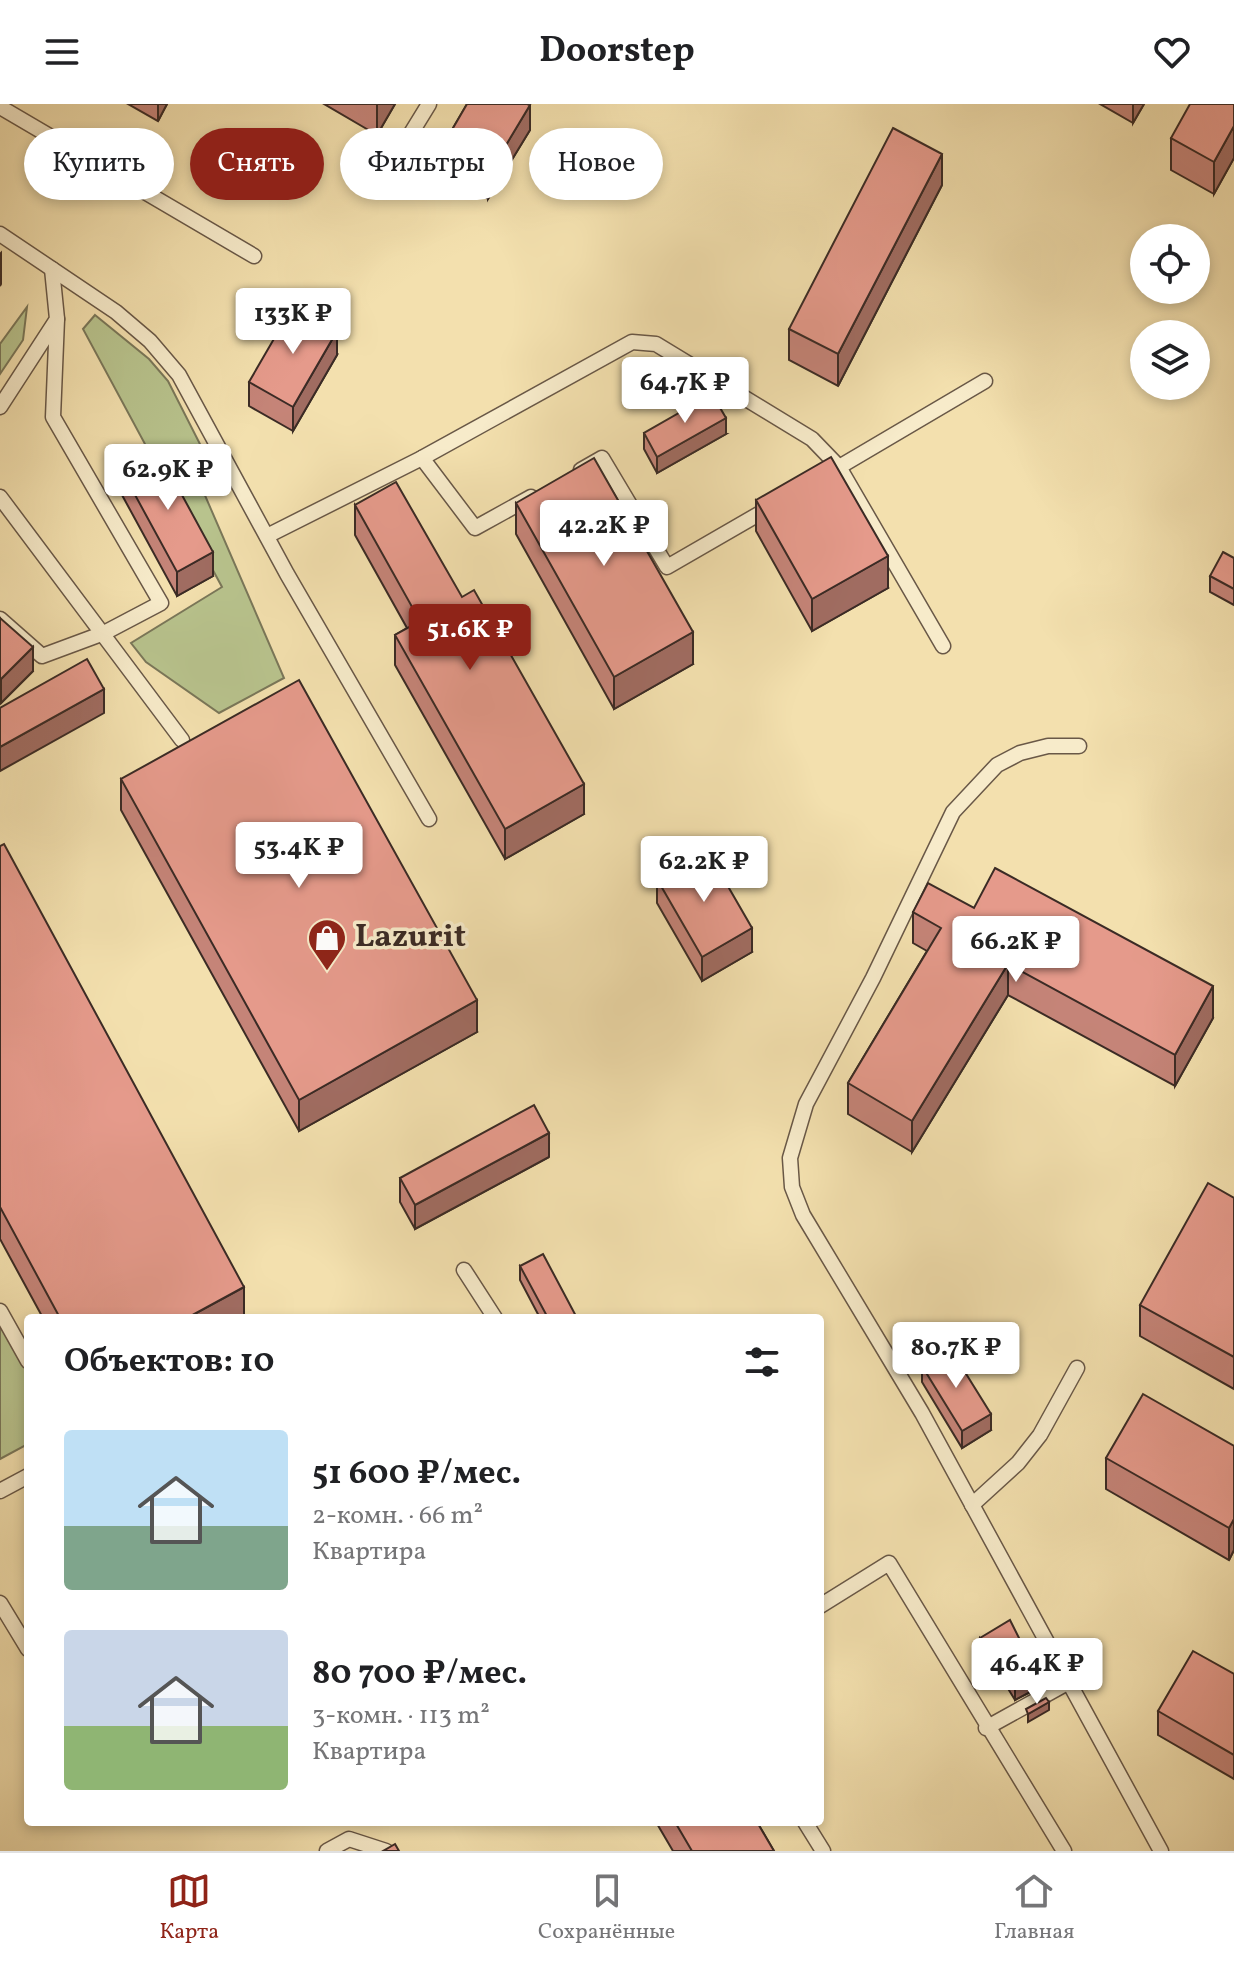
<!DOCTYPE html>
<html lang="ru">
<meta charset="utf-8">
<style>
body{margin:0;font-family:Vollkorn,serif;background:#f6f6f6;color:#202124;height:100vh;display:flex;flex-direction:column;font-size:30px;white-space:nowrap}
*{box-sizing:border-box;margin:0}
p{font-size:26px;color:#757577}
.icon{flex:none;width:44px;height:44px;fill:none;stroke:currentColor;stroke-width:2;stroke-linecap:round;stroke-linejoin:round}
.map{position:relative;flex:1;overflow:hidden}
.panel{position:absolute;left:24px;top:1210px;width:800px;height:512px;display:flex;flex-direction:column;background:#fff;border-radius:8px;box-shadow:0 4px 12px #0003}
.panel>*{flex:none}
.hud{position:absolute;left:24px;top:24px;width:800px;height:72px;display:flex;gap:16px}
.tools{position:absolute;left:1130px;top:120px;display:grid;gap:16px}
.tools a{display:grid;place-items:center;width:80px;height:80px;border-radius:50%;background:#fff;box-shadow:0 4px 12px #0003;font-size:40px}
.price{position:absolute;translate:-50% -68px;padding:0 18px;border-radius:8px;background:#fff;color:#222;font-size:26px;line-height:52px;filter:drop-shadow(0 2px 4px #0008)}
.price::after{content:'';position:absolute;left:50%;top:48px;width:24px;height:18px;margin-left:-12px;background:inherit;clip-path:polygon(0 0,100% 0,50% 100%)}
.price.on{background:#8f2418;color:#fff}
ul{padding:0;list-style:none}
li{display:flex;align-items:center;gap:24px;height:200px;padding:0 40px}
li span{display:grid;place-items:center;flex:none;width:224px;height:160px;border-radius:8px;color:#555}
li>.icon{margin-inline-start:auto}
span .icon{width:96px;height:96px;fill:#fffc;stroke-width:1}
li b{font-size:34px}
h2{display:flex;justify-content:space-between;align-items:center;height:96px;padding:0 40px;font-size:34px}
.chip{padding:0 28px;border-radius:36px;background:#fff;box-shadow:0 4px 12px #0003;font-size:28px;line-height:72px}
.chip.on{background:#8f2418;color:#fff}
header{display:flex;justify-content:space-between;align-items:center;height:104px;padding:0 40px;background:#fff;font-size:36px;font-weight:700}
.menu{display:flex;justify-content:space-around;align-items:center;height:112px;border-top:2px solid #e0e0e0;background:#fff;font-size:22px;color:#757577}
.menu a{display:grid;justify-items:center;gap:4px}
.menu .on{color:#8f2418}
.map>svg:first-child{display:block}
.green{fill:#b8c38d;stroke:#7a7759;stroke-width:2}
.lines{fill:none;stroke-linecap:round;stroke-linejoin:round}
.lane-casing{stroke:#695847;stroke-width:17}
.lane{stroke:#f7ebca;stroke-width:14}
.wall{fill:#c58478;stroke:#3b2b25;stroke-width:2}
.shaded-wall{fill:#a06c61;stroke:#3b2b25;stroke-width:2}
.building{fill:#e59a8b;stroke:#3b2b25;stroke-width:2}
.labels{text-anchor:middle;dominant-baseline:central;stroke-width:7;stroke-linejoin:round;paint-order:stroke}
.poi-label{font-size:32px;font-weight:bold;fill:#3b2b25;stroke:#f7ebca;text-anchor:start}
</style>
<header><svg class="icon" aria-label="menu" viewBox="0 0 24 24"><path d="M4 6h16M4 12h16M4 18h16"/></svg>Doorstep<svg class="icon" aria-label="heart" viewBox="0 0 24 24"><path d="M12 20l-8-8c-3-5 5-10 8-4 3-6 11-1 8 4z"/></svg></header>
<div class="map">
<svg width="1234" height="1747" viewBox="0 0 1234 1747">
<rect width="100%" height="100%" fill="#f3e0ae"/>
<filter id="stains"><feTurbulence type="fractalNoise" baseFrequency=".0025" numOctaves="4"/><feColorMatrix values="0 0 0 0 .2 0 0 0 0 .09 0 0 0 0 .02 0 0 0 .5 -.17"/></filter>
<radialGradient id="worn" r=".72"><stop offset=".6" stop-color="#630" stop-opacity="0"/><stop offset="1" stop-color="#630" stop-opacity=".3"/></radialGradient>
<g class="green">
<polygon points="27,203 23,236 0,270 0,240"/>
<polygon points="95,211 149,255 168,277 204,348 194,366 284,574 219,609 146,558 131,539 222,483 83,225"/>
<polygon points="0,1212 9,1231 28,1234 28,1340 0,1355"/>
</g>
<g class="lines">
<defs>
<g id="lane">
<polyline points="0,3 254,152"/>
<polyline points="402,44 429,0"/>
<polyline points="0,130 116,208 150,237 179,271 287,470 429,715"/>
<polyline points="0,303 57,215 52,165"/>
<polyline points="422,354 475,424 531,393"/>
<polyline points="581,366 602,354 667,463 771,403"/>
<polyline points="834,366 985,277"/>
<polyline points="0,393 182,636"/>
<polyline points="267,432 422,354 632,238 656,240 812,335 839,363 943,542"/>
<polyline points="0,515 42,552 104,529 161,499 53,313 57,215"/>
<polyline points="1079,642 1048,642 1020,649 997,661 953,708 873,874 806,1000 790,1054 792,1083 803,1111 922,1309 1161,1747"/>
<polyline points="464,1166 495,1214"/>
<polyline points="0,1207 28,1257"/>
<polyline points="0,1387 28,1372"/>
<polyline points="972,1401 1018,1359 1040,1331 1077,1264"/>
<polyline points="0,1499 28,1545"/>
<polyline points="820,1502 889,1459 1064,1747"/>
<polyline points="986,1624 1069,1578"/>
<polyline points="805,1718 823,1747"/>
<polyline points="327,1747 349,1735 386,1747"/>
</g>
</defs>
<use href="#lane" class="lane-casing"/>
<use href="#lane" class="lane"/>
</g>
<g class="wall">
<polygon points="128,0 167,0 158,17"/>
<polygon points="324,0 395,0 377,31"/>
<polygon points="467,0 530,0 530,26 488,95 442,67 442,43"/>
<polygon points="1100,0 1144,0 1133,19"/>
<polygon points="1234,0 1234,54 1214,90 1171,66 1171,34"/>
<polygon points="942,81 838,282 789,256 789,225"/>
<polygon points="337,251 293,327 249,302 249,278"/>
<polygon points="644,329 726,330 657,369 644,345"/>
<polygon points="122,367 213,472 177,492 122,391"/>
<polygon points="756,396 888,484 812,527 756,427"/>
<polygon points="516,399 693,560 614,605 516,430"/>
<polygon points="355,401 584,710 505,755 395,561 395,531 407,524 355,431"/>
<polygon points="1234,454 1234,501 1210,488 1210,472"/>
<polygon points="0,514 33,567 1,599 0,598"/>
<polygon points="121,675 477,928 299,1027 121,706"/>
<polygon points="0,742 244,1214 43,1214 0,1135"/>
<polygon points="657,775 752,848 702,877 657,799"/>
<polygon points="974,804 1213,914 1175,982 1008,891 912,1048 848,1010 848,979 927,847 913,839 913,808"/>
<polygon points="549,1053 415,1125 400,1098 400,1074"/>
<polygon points="1234,1094 1234,1285 1140,1232 1140,1201"/>
<polygon points="520,1162 577,1214 540,1214 520,1176"/>
<polygon points="922,1262 991,1326 962,1344 922,1278"/>
<polygon points="1234,1342 1234,1446 1229,1456 1106,1385 1106,1354"/>
<polygon points="980,1534 1036,1585 1015,1596 1004,1578 999,1581 980,1550"/>
<polygon points="1234,1570 1234,1675 1158,1631 1158,1607"/>
<polygon points="656,1718 757,1718 774,1747 673,1747"/>
</g>
<g class="shaded-wall">
<polygon points="158,0 167,0 158,17"/>
<polygon points="377,0 395,0 377,31"/>
<polygon points="1133,0 1144,0 1133,19"/>
<polygon points="530,1 530,26 488,95 488,71"/>
<polygon points="1234,22 1234,54 1214,90 1214,58"/>
<polygon points="942,50 942,81 838,282 838,250"/>
<polygon points="1,149 1,180 0,182 0,150"/>
<polygon points="337,227 337,251 293,327 293,303"/>
<polygon points="726,314 726,330 657,369 657,353"/>
<polygon points="213,448 213,472 177,492 177,468"/>
<polygon points="888,452 888,484 812,527 812,495"/>
<polygon points="693,528 693,560 614,605 614,573"/>
<polygon points="33,543 33,567 1,599 1,575"/>
<polygon points="104,585 104,609 0,667 0,643"/>
<polygon points="584,680 584,710 505,755 505,725"/>
<polygon points="752,824 752,848 702,877 702,853"/>
<polygon points="1008,860 1008,891 912,1048 912,1017"/>
<polygon points="1213,882 1213,914 1175,982 1175,951"/>
<polygon points="477,896 477,928 299,1027 299,996"/>
<polygon points="549,1029 549,1053 415,1125 415,1101"/>
<polygon points="244,1183 244,1214 187,1214"/>
<polygon points="991,1310 991,1326 962,1344 962,1327"/>
<polygon points="1234,1415 1234,1446 1229,1456 1229,1424"/>
<polygon points="1004,1561 1004,1578 999,1581 999,1564"/>
<polygon points="1036,1568 1036,1585 1015,1596 1015,1580"/>
<polygon points="1049,1598 1049,1606 1028,1618 1028,1610"/>
</g>
<g class="building">
<polygon points="467,0 527,0 530,1 488,71 442,43"/>
<polygon points="1190,0 1234,0 1234,22 1214,58 1171,34"/>
<polygon points="893,24 942,50 838,250 789,225"/>
<polygon points="293,202 337,227 293,303 249,278"/>
<polygon points="712,290 726,314 657,353 644,329"/>
<polygon points="158,347 213,448 177,468 122,367"/>
<polygon points="831,353 888,452 812,495 756,396"/>
<polygon points="594,354 693,528 614,573 516,399"/>
<polygon points="396,378 462,493 474,486 584,680 505,725 395,531 420,517 355,401"/>
<polygon points="1223,448 1234,454 1234,485 1210,472"/>
<polygon points="0,514 33,543 1,575 0,574"/>
<polygon points="87,555 104,585 0,643 0,604"/>
<polygon points="299,576 477,896 299,996 121,675"/>
<polygon points="4,740 244,1183 187,1214 60,1214 0,1103 0,742"/>
<polygon points="707,746 752,824 702,853 657,775"/>
<polygon points="995,764 1213,882 1175,951 1008,860 912,1017 848,979 941,824 913,808 928,779 974,804"/>
<polygon points="534,1001 549,1029 415,1101 400,1074"/>
<polygon points="1208,1079 1234,1094 1234,1253 1140,1201"/>
<polygon points="543,1150 577,1214 548,1214 520,1162"/>
<polygon points="950,1244 991,1310 962,1327 922,1262"/>
<polygon points="1143,1290 1234,1342 1234,1415 1229,1424 1106,1354"/>
<polygon points="1010,1516 1036,1568 1015,1580 1004,1561 999,1564 980,1534"/>
<polygon points="1193,1547 1234,1570 1234,1651 1158,1607"/>
<polygon points="1046,1594 1049,1598 1028,1610 1026,1605"/>
<polygon points="675,1718 757,1718 774,1747 692,1747"/>
<polygon points="395,1740 399,1747 383,1747"/>
</g>
<defs>
<symbol id="shop-pin" viewBox="-11 -11 22 30"><path d="M0 17L-7.5 6A9.5 9.5 0 1 1 7.5 6Z" fill="#8f2418" stroke="#f7ebca"/><path d="M-5-2.5h2.3a2.7 3.5 0 0 1 5.4 0H5L5.5 6h-11ZM-1.5-2.5h3a1.5 2.3 0 0 0-3 0Z" fill="#fff"/></symbol>
</defs>
<g fill-rule="evenodd">
<use href="#shop-pin" x="305" y="812" width="44" height="60"/>
</g>
<g class="labels">
<g class="poi-label">
<text x="355" y="834">Lazurit</text>
</g>
</g>
<rect width="100%" height="100%" filter="url(#stains)"/>
<rect width="100%" height="100%" fill="url(#worn)"/>
</svg>
<div class="tools">
<a><svg class="icon" aria-label="locate" viewBox="0 0 24 24"><circle cx="12" cy="12" r="6"/><path d="M12 2v4M12 18v4M2 12h4M18 12h4"/></svg></a>
<a><svg class="icon" aria-label="layers" viewBox="0 0 24 24"><path d="M12 4l9 5-9 5-9-5zM3 14l9 5 9-5"/></svg></a>
</div>
<b class="price" style="left:293px;top:252px">133K ₽</b>
<b class="price" style="left:685px;top:321px">64.7K ₽</b>
<b class="price" style="left:168px;top:408px">62.9K ₽</b>
<b class="price" style="left:604px;top:464px">42.2K ₽</b>
<b class="price on" style="left:470px;top:568px">51.6K ₽</b>
<b class="price" style="left:299px;top:786px">53.4K ₽</b>
<b class="price" style="left:704px;top:800px">62.2K ₽</b>
<b class="price" style="left:1016px;top:880px">66.2K ₽</b>
<b class="price" style="left:956px;top:1286px">80.7K ₽</b>
<b class="price" style="left:1037px;top:1602px">46.4K ₽</b>
<div class="hud">
<a class="chip">Купить</a>
<a class="chip on">Снять</a>
<a class="chip">Фильтры</a>
<a class="chip">Новое</a>
</div>
<section class="panel">
<h2>Объектов: 10<svg class="icon" aria-label="filters" viewBox="0 0 24 24"><path d="M4 7h16M4 17h16"/><circle cx="9" cy="7" r="2"/><circle cx="15" cy="17" r="2"/></svg></h2>
<ul>
<li><span style="background:linear-gradient(#bfe0f5 60%,#7fa58c 0)"><svg class="icon" aria-label="home" viewBox="0 0 24 24"><path d="M3 11l9-7 9 7M6 9v11h12V9"/></svg></span><div><b>51 600 ₽/мес.</b><p>2-комн. · 66 m²</p><p>Квартира</p></div></li>
<li><span style="background:linear-gradient(#c9d6e8 60%,#8fb573 0)"><svg class="icon" aria-label="home" viewBox="0 0 24 24"><path d="M3 11l9-7 9 7M6 9v11h12V9"/></svg></span><div><b>80 700 ₽/мес.</b><p>3-комн. · 113 m²</p><p>Квартира</p></div></li>
</ul>
</section>
</div>
<nav class="menu">
<a class="on"><svg class="icon" aria-label="map" viewBox="0 0 24 24"><path d="M3 6l6-2 6 2 6-2v14l-6 2-6-2-6 2zM9 4v14M15 6v14"/></svg>Карта</a>
<a><svg class="icon" aria-label="saved" viewBox="0 0 24 24"><path d="M7 4h10v16l-5-4-5 4z"/></svg>Сохранённые</a>
<a><svg class="icon" aria-label="home" viewBox="0 0 24 24"><path d="M3 11l9-7 9 7M6 9v11h12V9"/></svg>Главная</a>
</nav>
